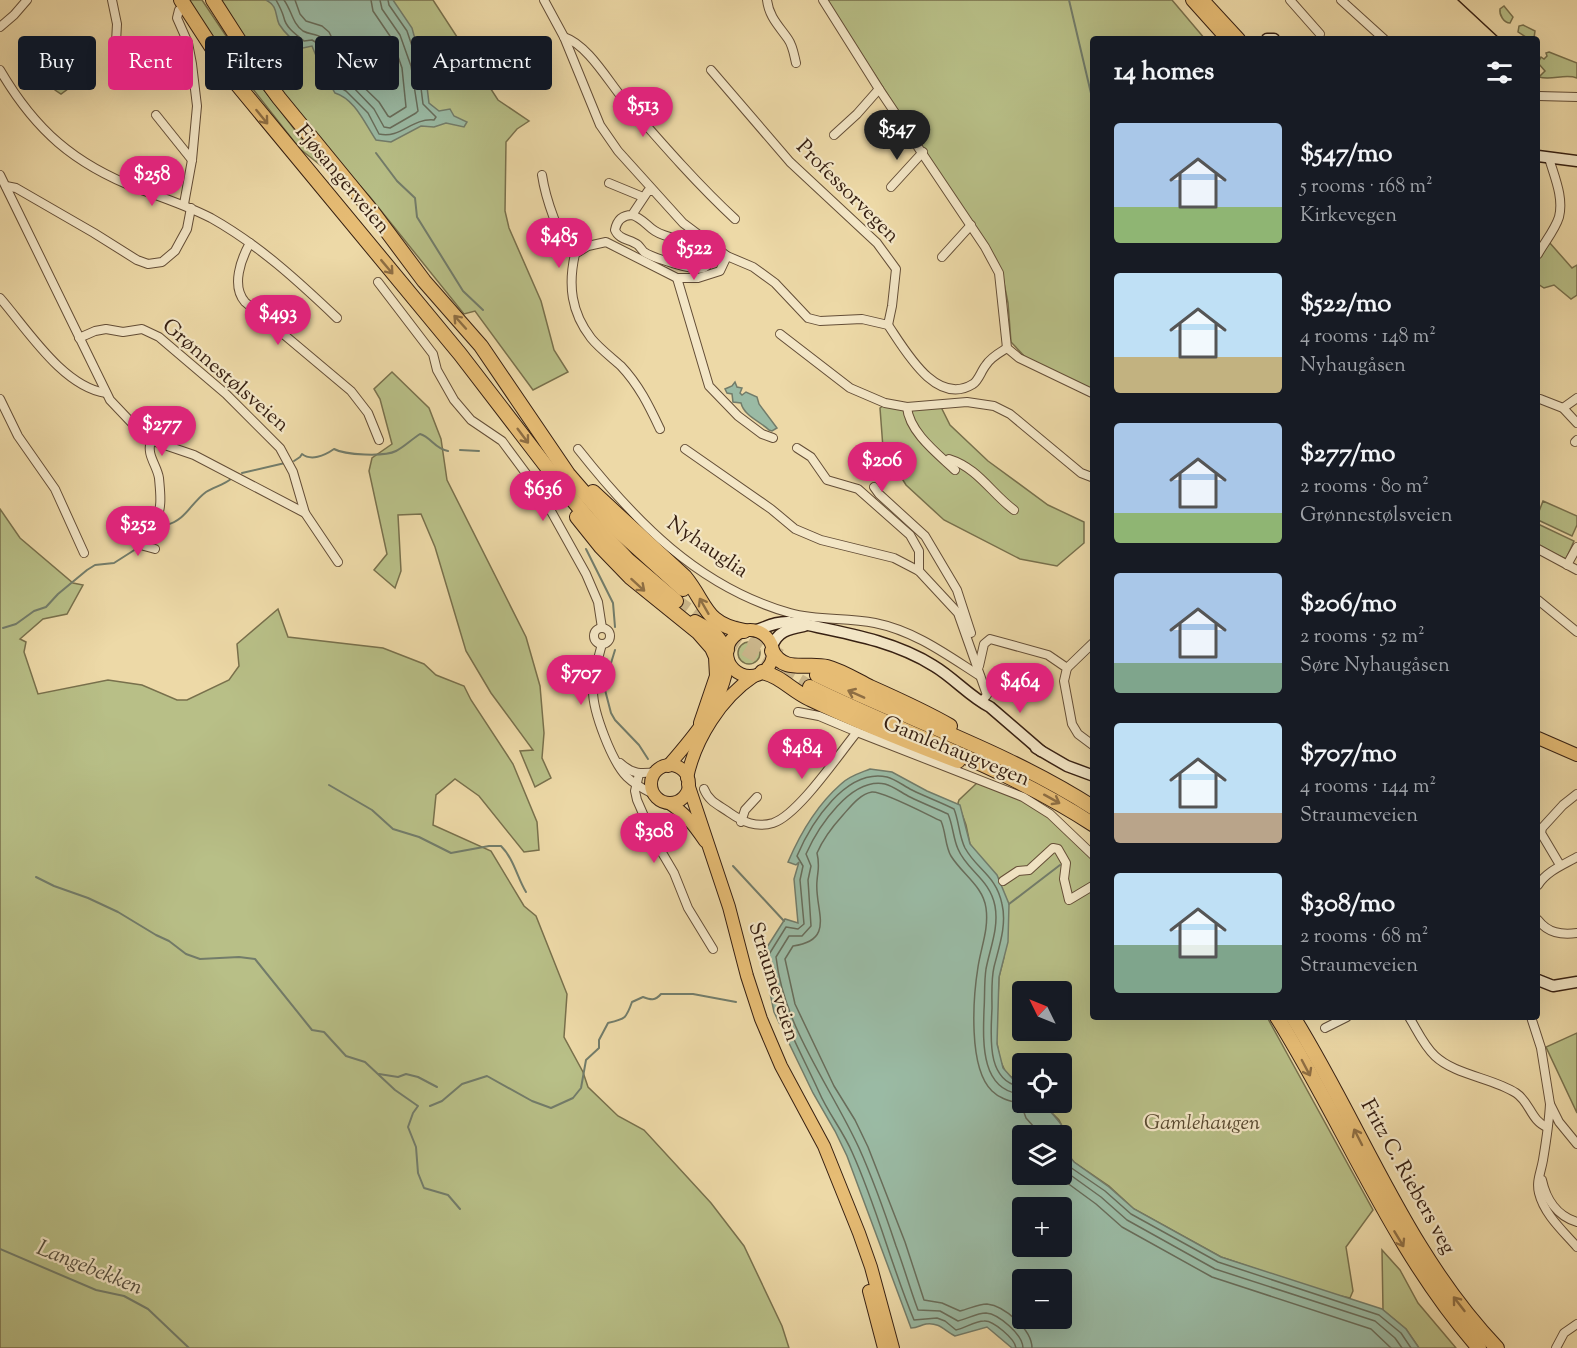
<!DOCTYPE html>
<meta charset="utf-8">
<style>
body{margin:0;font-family:"Sorts Mill Goudy",serif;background:#242831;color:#f1f3f6;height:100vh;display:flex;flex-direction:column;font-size:22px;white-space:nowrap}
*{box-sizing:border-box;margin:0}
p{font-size:20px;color:#9ea1a6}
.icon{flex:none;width:33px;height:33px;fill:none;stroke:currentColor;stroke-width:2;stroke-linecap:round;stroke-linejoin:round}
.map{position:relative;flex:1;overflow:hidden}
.details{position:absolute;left:1090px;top:36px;width:450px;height:984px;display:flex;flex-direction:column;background:#171b24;border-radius:6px;box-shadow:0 6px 24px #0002}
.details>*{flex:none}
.banner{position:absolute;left:18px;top:36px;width:570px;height:54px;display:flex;gap:12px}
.needle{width:39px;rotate:313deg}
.buttons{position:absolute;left:1012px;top:981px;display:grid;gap:12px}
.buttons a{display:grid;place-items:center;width:60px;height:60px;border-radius:6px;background:#171b24;box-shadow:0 6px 24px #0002;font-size:30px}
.price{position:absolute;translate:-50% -51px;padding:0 14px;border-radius:21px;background:#db2777;color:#fff;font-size:20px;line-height:39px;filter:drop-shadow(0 2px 3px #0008)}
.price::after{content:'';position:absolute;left:50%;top:36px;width:18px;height:14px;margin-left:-9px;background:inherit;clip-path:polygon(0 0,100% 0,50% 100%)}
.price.selected{background:#222;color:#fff}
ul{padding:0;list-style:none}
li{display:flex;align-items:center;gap:18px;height:150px;padding:0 24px}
li span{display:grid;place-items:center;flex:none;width:168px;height:120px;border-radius:6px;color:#555}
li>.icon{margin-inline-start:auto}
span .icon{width:72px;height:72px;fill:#fffc;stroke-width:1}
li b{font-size:26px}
h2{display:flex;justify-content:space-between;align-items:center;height:72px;padding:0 24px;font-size:26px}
.chip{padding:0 21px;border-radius:6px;background:#171b24;box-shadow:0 6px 24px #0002;font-size:21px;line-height:54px}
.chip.selected{background:#db2777;color:#fff}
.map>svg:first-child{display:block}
.green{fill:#b8bf87;stroke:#78704c;stroke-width:1.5;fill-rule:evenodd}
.water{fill:#9abaa4;stroke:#727c6a;stroke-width:1.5;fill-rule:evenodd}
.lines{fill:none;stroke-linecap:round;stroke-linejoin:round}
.shore{stroke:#686d5b;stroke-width:1.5}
.stream{stroke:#727c6a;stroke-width:2}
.highway-tunnel{stroke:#c9b489;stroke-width:14;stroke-dasharray:14 7;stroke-linecap:butt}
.street-casing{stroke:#644e37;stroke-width:10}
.secondary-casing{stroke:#372012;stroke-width:13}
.primary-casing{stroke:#372012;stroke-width:14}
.highway-casing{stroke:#372012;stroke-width:16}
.street{stroke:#f3e6c6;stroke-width:8}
.secondary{stroke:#f3e6c6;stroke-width:10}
.primary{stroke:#e6bc74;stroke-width:12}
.highway{stroke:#e6bc74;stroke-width:14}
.tram{stroke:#372012;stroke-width:1.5}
.oneway{stroke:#8e6e43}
.labels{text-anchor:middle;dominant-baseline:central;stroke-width:4.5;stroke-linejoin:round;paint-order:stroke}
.street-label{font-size:21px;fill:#372012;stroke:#f3e6c6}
.park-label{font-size:21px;font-style:italic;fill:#57482f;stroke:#f3e6c6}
.water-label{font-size:22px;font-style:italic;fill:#554e3e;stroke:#f3e6c6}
</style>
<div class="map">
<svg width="1577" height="1348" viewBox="0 0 1577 1348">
<rect width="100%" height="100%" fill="#edd9a7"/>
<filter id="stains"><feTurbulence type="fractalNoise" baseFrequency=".00333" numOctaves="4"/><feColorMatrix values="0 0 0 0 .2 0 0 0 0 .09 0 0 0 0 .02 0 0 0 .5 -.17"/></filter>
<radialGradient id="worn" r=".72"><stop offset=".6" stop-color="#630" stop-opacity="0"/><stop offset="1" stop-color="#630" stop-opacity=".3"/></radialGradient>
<g class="green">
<polygon points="189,0 202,0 249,70 324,168 300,149 209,33"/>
<polygon points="218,0 433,0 498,100 529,121 517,129 506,142 505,211 509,228 541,301 554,350 568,372 533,390 475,311 464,314 370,197 301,120"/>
<polygon points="827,0 1172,0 1205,39 1094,39 1093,390 1026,358 1011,342 1008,303 1002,273"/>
<path d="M1504,6L1513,17L1510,23C1504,23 1499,15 1500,9Z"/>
<polygon points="1523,25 1535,31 1534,38 1529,39 1518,32 1519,26"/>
<path d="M1549,52L1577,63V78C1565,73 1552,81 1539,77L1545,71L1538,63L1541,57L1544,59L1547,56L1546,53Z"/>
<polygon points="67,71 73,75 76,83 61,94 55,90 53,82"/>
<polygon points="1549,242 1572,268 1577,265 1577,295 1571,299 1554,285 1544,288 1538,284 1538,261"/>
<polygon points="392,372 429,408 441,439 447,480 526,637 540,686 544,733 542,758 551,778 535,787 520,751 533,750 491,693 466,651 435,547 421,514 398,515 401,571 395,588 374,570 387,554 369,471 372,458 392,444 380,399 374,389"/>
<polygon points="938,401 950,425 988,461 1048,505 1084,522 1084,543 1057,566 1020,559 944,520 906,485 883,448 880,408 887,403 906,404"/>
<polygon points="1543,501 1577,516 1577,525 1572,536 1538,520 1538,514"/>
<polygon points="0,509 20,538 73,583 83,585 67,614 43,619 20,639 26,642 24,652 38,694 108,680 142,685 177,700 187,700 229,680 239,666 237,644 278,609 288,637 383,648 424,664 436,675 464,686 471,700 513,764 537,822 539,850 524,852 479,796 455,779 436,795 433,825 491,851 524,906 536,916 567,994 564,1037 583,1072 588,1087 618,1116 644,1130 711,1203 744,1246 782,1326 789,1348 0,1348"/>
<polygon points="1538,524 1574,541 1566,559 1538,546"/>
<circle cx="749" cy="653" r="11"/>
<path d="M978,782L1006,789L1048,815L1093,860L1094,1017H1267L1373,1210L1346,1247L1353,1291L1350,1298L1327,1293L1221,1257L1134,1209L1109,1186L1074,1162L1069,1156L1071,1144L1059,1120L1042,1103L1062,1102V1064H1023V1082L1007,1075L1000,1060L996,1038L999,977L1004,957L978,855L970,844L966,825L958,803L959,800ZM1023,992H1062V1030H1023Z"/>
<polygon points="1577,1033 1577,1113 1546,1047"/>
<polygon points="1382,1250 1400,1270 1418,1303 1456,1348 1419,1348 1406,1329 1383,1310"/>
</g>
<g class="water">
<path d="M266,0H393L412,28L418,50L424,62L429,103L439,111L450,109L454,116L467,122L464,127L446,123L434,127L421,126L391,142L376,140C365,124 355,99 335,93L321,68L312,46L303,48C294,41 285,34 279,24C275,15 278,6 266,0Z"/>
<path d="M735,382L737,387L742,388L740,393L742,395L746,392L757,397L759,404L777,428L772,431L769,430C761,422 744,416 741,403L733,402L732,394L727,393L725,389L732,386Z"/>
<path d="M870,769L892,772L927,791L960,805L970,844L997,875L1009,904L1008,942L999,977L997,1044L1003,1068L1012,1078L1023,1082V1102L1042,1103C1056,1117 1075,1136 1069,1156L1074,1162L1109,1187L1134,1209L1221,1257L1382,1309L1406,1329L1419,1348H1012L987,1327L955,1336C945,1331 939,1322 926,1324C920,1325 918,1328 911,1328L847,1156L835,1131L813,1093L774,1012L762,955L785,919L798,923L794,879L799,862L796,865L788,862C800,834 817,805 841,784C849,776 860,773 870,769ZM1023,1136H1062V1174H1023ZM1023,1208H1062V1246H1023ZM1023,1280H1062V1318H1023Z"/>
</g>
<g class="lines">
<g class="shore">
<path d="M276,0C280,7 282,11 284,18C286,28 297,35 304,41L312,40L317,43L326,66L339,87L346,91L368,113L379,134C401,139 411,118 434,120L436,117L423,104L418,64L407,31L389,5L388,0"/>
<path d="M284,0C292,11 292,23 303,31C310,35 316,33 322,38L344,81L351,85L374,109L384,127L390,128L416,113L418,111L411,66L400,35L382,9L380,0"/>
<polyline points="295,0 300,14 306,21 322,26 329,32 350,74 379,102 388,116 390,117 406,107 402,68 392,39 373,11 371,0"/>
<path d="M1023,1094C980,1092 983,1041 984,1010C985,996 984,982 986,969C990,948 999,928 995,906C990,879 967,871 958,849C953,838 953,825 948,814C935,808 922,803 910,797C902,793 893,786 885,784C851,777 818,827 806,854L811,866L808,880L811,926L802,936H789L776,957C784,1028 830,1085 859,1148C873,1179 885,1213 896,1246C904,1267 910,1289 918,1310L940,1311L958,1321C967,1319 977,1313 986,1313C999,1314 1023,1335 1023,1348"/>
<polyline points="1062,1140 1065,1147 1063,1157 1070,1167 1105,1191 1131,1214 1218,1262 1379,1315 1401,1333 1411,1348"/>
<polyline points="1062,1169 1101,1197 1127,1220 1215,1269 1375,1321 1395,1338 1402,1348"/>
<polyline points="1055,1174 1096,1204 1122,1227 1212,1277 1371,1329 1391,1348"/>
<path d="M1016,1348C1015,1339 993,1320 984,1321C975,1321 965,1328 956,1330L945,1321L937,1318L914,1320C891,1265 877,1207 852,1152C843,1131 828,1113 819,1092C798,1046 774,1007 768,956L786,927L798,929L804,924L800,880L803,866L797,856C811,823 846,768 887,777C895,779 904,786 912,790C926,797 940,802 954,809C959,821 959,836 965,848C977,870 996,875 1002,904C1007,925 999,947 994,967C991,980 992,995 992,1008C991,1035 985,1083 1023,1087"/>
<path d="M1032,1348C1032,1330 1005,1306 987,1304C978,1304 969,1309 960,1311L942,1303L924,1300L905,1242L868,1147L855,1120L834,1086L795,1004L785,959L793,946C837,940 814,909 817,881C818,868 820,866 817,853C823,839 833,826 843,815C851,806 860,794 872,792C883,791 928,815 941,821C946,832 945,846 951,856C962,874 983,886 986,908C989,929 981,947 978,967C973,998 968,1068 992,1091C1000,1099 1011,1101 1021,1104L1026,1118L1042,1136"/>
</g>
<g class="stream">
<polyline points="1069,0 1094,106"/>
<polyline points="376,153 397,181 415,198 417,217 463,291 483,310"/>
<polyline points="460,450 479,451"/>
<path d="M294,461L300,457L302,454C311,461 324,456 334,449C345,455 384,457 396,451C404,447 412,439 420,434C431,437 435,449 448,451"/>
<polyline points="242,473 285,463"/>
<polyline points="586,549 613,603 615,627"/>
<path d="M3,628L16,624L34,611L46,607L58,594L87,570L95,565L114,563L161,533L166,525C185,521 191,503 206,492C214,487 223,485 231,479"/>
<polyline points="615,650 604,686 611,713 615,720 639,745 648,759"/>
<path d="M329,785L372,810L393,829L419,837L451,853L489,846H501C514,859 517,877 526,892"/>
<polyline points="733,866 784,921"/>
<polyline points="36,877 54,886 88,898 118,912 156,935 169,941 186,954 200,959 239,957 255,959 312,1030 324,1032 346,1056 365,1062 395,1090 418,1106 413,1113 408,1127 416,1147 418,1173 424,1188 448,1195 460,1209"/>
<polyline points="1009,904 1060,865"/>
<polyline points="379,1074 398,1077 406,1074 418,1077 437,1087"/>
<path d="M430,1106L442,1101L462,1084L487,1076L532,1101L551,1108L573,1098L581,1088L586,1060L599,1048V1040L608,1023C625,1019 626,1019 632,1002L643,997C651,1000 655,1001 661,994H693L736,1002"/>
<polyline points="0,1249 96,1290 124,1296 148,1309 189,1348"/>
</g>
<g class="highway-tunnel">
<polyline points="676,601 727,638 810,687"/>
<polyline points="733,626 780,656"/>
</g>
<defs>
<g id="street">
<polyline points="112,0 117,24 116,42"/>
<path d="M544,0L564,37L600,125L618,151L683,223L727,256L753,267L775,283L808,318L820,321L862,319L888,325C905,350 936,407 973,384C979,380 981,371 986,365C991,357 999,353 1007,348"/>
<path d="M767,0C769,17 779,26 788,39C793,46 794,55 796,63"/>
<polyline points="823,0 879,89 985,247 999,273 1007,348 1019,358 1094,394"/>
<polyline points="1290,0 1320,34"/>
<polyline points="1341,0 1384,39"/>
<polyline points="0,27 14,15 27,0"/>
<path d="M564,37C588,45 608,81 624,100C659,140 696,183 735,219"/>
<path d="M0,70C35,130 74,164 139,189C164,198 188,206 211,218C259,245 298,281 337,318"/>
<polyline points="711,70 790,162 877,243 896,269 892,306 888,325"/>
<polyline points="1538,96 1577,97"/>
<polyline points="156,115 192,160"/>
<polyline points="834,135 857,114 879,89"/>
<polyline points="0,175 110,400 147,439 194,455 305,513"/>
<path d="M542,175C545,195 559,242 575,254"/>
<polyline points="609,183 643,197"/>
<polyline points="6,186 16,188 94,233 137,260 148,264 162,262 175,251 187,229 191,208"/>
<polyline points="891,187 923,152"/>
<polyline points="184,204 192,160 197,106 192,64 188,43 177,18 179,10 185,7"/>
<path d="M632,215C642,218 647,226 655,231C672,242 700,238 710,257C710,261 708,266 704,268C696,272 651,257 644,252C642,250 640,247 638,245C630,239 619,240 615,230C617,220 623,215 632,215L648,191H653"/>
<path d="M250,243C241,259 231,286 245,302L351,391L368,413L379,440"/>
<path d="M1538,254C1544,243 1555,230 1559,217C1564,197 1554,176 1549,158"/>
<polyline points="942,257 971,225"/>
<polyline points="677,278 709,386 738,416 762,434 773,438"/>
<polyline points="378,282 433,354 437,370 454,400 471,420 502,441 542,495 586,574 598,602 602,628"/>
<path d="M0,298C27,329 63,387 106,393"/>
<polyline points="780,334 850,388 885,403 907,407 967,402 994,406 1010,414 1081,473 1094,478"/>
<polyline points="79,338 95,331 106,329 123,332 142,329 159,337 226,394 280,448 293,472 305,513 338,562"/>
<polyline points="0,399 18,436 55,489 84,553"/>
<polyline points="1540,399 1563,408 1577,423"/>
<path d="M907,407C909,432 938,454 955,470"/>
<polyline points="1563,408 1577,398"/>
<path d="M660,429C649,406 639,385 621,366C611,357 599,348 591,338C571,312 568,285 575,254L588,246L606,242L677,278H698L720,271L727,256"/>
<path d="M151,441C146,455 157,465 159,478C160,491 163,509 155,521C150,528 143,532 141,540L144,546L155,549"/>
<polyline points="1575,442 1577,440"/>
<polyline points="797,448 811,457 827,480 858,489 910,535 919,551 919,571"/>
<path d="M578,449C635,521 698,587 790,613C818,621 847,617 875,623C915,631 947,655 980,676"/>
<polyline points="685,449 771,509 795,529 821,540 894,558 919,571 958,613 987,695 981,702"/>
<path d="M947,462L949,459C978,468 991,493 1014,510"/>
<polyline points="874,487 879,494 925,536 957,590 971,633"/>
<polyline points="1538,549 1577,570"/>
<polyline points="1567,565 1577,547"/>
<polyline points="1538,600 1577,632"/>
<circle cx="602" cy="636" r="8"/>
<path d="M602,644C598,659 593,675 593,691C593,712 612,762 627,777C635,785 645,790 655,795"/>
<polyline points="979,666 984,644 990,639 1048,655 1067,668 1064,681 1072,724 1078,734 1094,746"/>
<polyline points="1067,668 1094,642"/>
<polyline points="798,712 819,716 857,732 1023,797 1050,814 1094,856"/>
<path d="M620,763C632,774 642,775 657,771"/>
<polyline points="639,774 635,791 637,800 654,839 674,873 688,908 713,949"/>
<path d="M704,789C709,802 719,805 730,813C743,822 756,828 773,823C798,815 839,754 857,732"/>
<polyline points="741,822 745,810 757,797"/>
<polyline points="1560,865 1541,833 1542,828 1563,805 1577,794"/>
<polyline points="1003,881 1018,871 1029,870 1053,848 1058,849 1066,863 1064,879 1069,900 1094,885"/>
<path d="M1538,885C1547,871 1563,865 1577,857"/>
<path d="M1538,920C1548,933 1561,935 1577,933"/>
<path d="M1409,1017C1417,1030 1424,1046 1435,1056C1455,1075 1493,1078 1516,1093C1530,1102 1531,1121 1547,1127"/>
<polyline points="1531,1017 1541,1048 1550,1104"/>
<polyline points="1325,1028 1347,1017"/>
<path d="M1577,1144L1559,1122L1550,1104C1549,1123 1546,1142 1543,1160C1541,1172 1536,1181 1539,1193C1544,1214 1563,1231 1577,1247"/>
<path d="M1542,1180C1546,1199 1557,1216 1577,1222"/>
<polyline points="1556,1348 1564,1333 1577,1324"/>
</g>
<g id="secondary">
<polyline points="1267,39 1274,39"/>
<polyline points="1538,156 1577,161"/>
<path d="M754,631C766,627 777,621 790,622C796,622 802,624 808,625C851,634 896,642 934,666C954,678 970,697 990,707L1041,751"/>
<path d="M772,647C777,631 789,629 804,626"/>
<polyline points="1036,748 1067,766 1094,776"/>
<polyline points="1538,980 1553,986 1577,982"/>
</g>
<g id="primary">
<polyline points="1192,0 1227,39"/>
<polyline points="1203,0 1239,39"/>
<circle cx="750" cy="653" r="23"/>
<polyline points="1538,738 1577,755"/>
<circle cx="670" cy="784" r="19"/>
<path d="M668,766C695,735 723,703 728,661"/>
<path d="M687,778C695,739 721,698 754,676"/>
<polyline points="688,784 729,907 747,976 761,1019 781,1066 824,1146 859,1233 871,1267 893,1348"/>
<path d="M669,803C685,813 694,825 705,841"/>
<polyline points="869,1291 884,1348"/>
</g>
<g id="highway">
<polyline points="181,0 231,77 460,354 566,492 587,517 628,560 676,601"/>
<polyline points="213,0 256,67 279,98 374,214 424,281 481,346 568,474 612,525 683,589"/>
<path d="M593,492L685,577C707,604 704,624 744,631"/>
<polyline points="577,517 601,547 630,577 698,632 712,648 716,657 717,676 701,723"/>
<polyline points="695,622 713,632 727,650"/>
<path d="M772,651C784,674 807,662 827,667C842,671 856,680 870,687C897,699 924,711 950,726"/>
<path d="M762,672C781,676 792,691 810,699C858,722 908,742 958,761"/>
<path d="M817,675C909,720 1007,752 1094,808"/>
<path d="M810,687C905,734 1004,766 1094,825"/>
<path d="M1277,1017C1346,1127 1392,1249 1479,1348"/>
<path d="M1293,1017C1362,1128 1406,1253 1497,1348"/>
</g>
</defs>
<use href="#street" class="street-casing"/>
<use href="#secondary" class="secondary-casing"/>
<use href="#primary" class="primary-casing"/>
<use href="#highway" class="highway-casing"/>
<use href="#street" class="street"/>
<use href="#secondary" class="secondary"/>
<use href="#primary" class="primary"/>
<use href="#highway" class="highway"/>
<g class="tram">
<polyline points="1458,0 1500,39"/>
<polyline points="1538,70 1539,71"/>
</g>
</g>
<defs><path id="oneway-shaft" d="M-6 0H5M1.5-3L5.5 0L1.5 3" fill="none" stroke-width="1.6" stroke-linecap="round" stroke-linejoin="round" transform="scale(1.5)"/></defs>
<g class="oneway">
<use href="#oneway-shaft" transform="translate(262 117) rotate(51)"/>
<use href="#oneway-shaft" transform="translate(387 267) rotate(50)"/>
<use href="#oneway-shaft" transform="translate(460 322) rotate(-132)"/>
<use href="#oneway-shaft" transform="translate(523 436) rotate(53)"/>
<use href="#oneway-shaft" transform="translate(638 585) rotate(42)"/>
<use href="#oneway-shaft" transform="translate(704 606) rotate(-120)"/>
<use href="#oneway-shaft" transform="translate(856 694) rotate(-156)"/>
<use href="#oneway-shaft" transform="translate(1052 799) rotate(29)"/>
<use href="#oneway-shaft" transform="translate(1306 1068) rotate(62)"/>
<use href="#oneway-shaft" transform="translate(1358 1137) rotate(-117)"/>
<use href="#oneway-shaft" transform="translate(1399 1239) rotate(59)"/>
<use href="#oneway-shaft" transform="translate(1459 1304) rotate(-128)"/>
</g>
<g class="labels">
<g class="street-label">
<text transform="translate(342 180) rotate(50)">Fjøsangerveien</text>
<text transform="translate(847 192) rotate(45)">Professorvegen</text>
<text transform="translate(225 376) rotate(41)">Grønnestølsveien</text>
<text transform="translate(707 548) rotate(34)">Nyhauglia</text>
<text transform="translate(956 752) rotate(22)">Gamlehaugvegen</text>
<text transform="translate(773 982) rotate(72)">Straumeveien</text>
<text transform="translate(1407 1177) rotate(61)">Fritz C. Riebers veg</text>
</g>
<g class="park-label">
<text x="1202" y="1124">Gamlehaugen</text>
</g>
<g class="water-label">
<text transform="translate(89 1269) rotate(22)">Langebekken</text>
</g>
</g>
<rect width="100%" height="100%" filter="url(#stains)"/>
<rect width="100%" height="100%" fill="url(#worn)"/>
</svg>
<div class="buttons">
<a><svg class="needle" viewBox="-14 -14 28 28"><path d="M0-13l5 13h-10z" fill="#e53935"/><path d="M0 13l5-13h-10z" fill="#9ea1a6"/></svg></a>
<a><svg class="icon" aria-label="locate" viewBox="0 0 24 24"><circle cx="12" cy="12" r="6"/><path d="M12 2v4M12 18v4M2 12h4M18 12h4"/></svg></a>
<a><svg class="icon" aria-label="layers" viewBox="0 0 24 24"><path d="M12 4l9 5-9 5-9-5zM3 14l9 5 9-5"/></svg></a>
<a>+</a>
<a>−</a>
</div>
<b class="price" style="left:643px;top:138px">$513</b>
<b class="price selected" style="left:897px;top:161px">$547</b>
<b class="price" style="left:152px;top:207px">$258</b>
<b class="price" style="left:559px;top:269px">$485</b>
<b class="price" style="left:694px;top:281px">$522</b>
<b class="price" style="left:278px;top:346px">$493</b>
<b class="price" style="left:162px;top:457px">$277</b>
<b class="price" style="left:882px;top:493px">$206</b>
<b class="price" style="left:543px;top:522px">$636</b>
<b class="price" style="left:138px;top:557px">$252</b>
<b class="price" style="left:581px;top:706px">$707</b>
<b class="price" style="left:1020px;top:714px">$464</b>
<b class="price" style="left:802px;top:780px">$484</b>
<b class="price" style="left:654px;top:864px">$308</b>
<div class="banner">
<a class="chip">Buy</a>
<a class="chip selected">Rent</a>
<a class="chip">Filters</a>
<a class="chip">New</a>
<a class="chip">Apartment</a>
</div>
<section class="details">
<h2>14 homes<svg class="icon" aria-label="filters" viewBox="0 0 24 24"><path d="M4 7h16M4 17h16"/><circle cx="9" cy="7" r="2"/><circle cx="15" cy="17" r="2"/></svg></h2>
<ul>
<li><span style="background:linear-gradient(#a9c7e8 70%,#8fb573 0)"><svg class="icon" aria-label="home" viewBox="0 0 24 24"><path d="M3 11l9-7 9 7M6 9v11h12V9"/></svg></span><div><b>$547/mo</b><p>5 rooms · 168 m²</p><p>Kirkevegen</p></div></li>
<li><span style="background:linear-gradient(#bfe0f5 70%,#c2b280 0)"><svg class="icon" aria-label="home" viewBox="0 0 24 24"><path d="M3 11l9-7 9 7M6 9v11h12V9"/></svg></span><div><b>$522/mo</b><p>4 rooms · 148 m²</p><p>Nyhaugåsen</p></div></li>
<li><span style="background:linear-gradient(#a9c7e8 75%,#8fb573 0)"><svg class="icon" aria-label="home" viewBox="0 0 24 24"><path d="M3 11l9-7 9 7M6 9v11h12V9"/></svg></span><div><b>$277/mo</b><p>2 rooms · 80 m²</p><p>Grønnestølsveien</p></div></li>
<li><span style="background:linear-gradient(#a9c7e8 75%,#7fa58c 0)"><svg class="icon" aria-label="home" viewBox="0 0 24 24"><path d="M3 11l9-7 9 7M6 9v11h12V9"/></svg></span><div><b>$206/mo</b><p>2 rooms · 52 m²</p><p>Søre Nyhaugåsen</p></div></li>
<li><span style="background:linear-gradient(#bfe0f5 75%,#b9a48a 0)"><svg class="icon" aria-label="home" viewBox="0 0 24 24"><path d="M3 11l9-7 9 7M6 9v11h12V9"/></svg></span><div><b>$707/mo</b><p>4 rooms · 144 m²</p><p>Straumeveien</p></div></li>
<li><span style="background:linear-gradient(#bfe0f5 60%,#7fa58c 0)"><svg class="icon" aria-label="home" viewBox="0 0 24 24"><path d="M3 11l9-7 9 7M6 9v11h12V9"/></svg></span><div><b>$308/mo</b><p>2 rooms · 68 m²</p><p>Straumeveien</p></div></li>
</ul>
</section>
</div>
